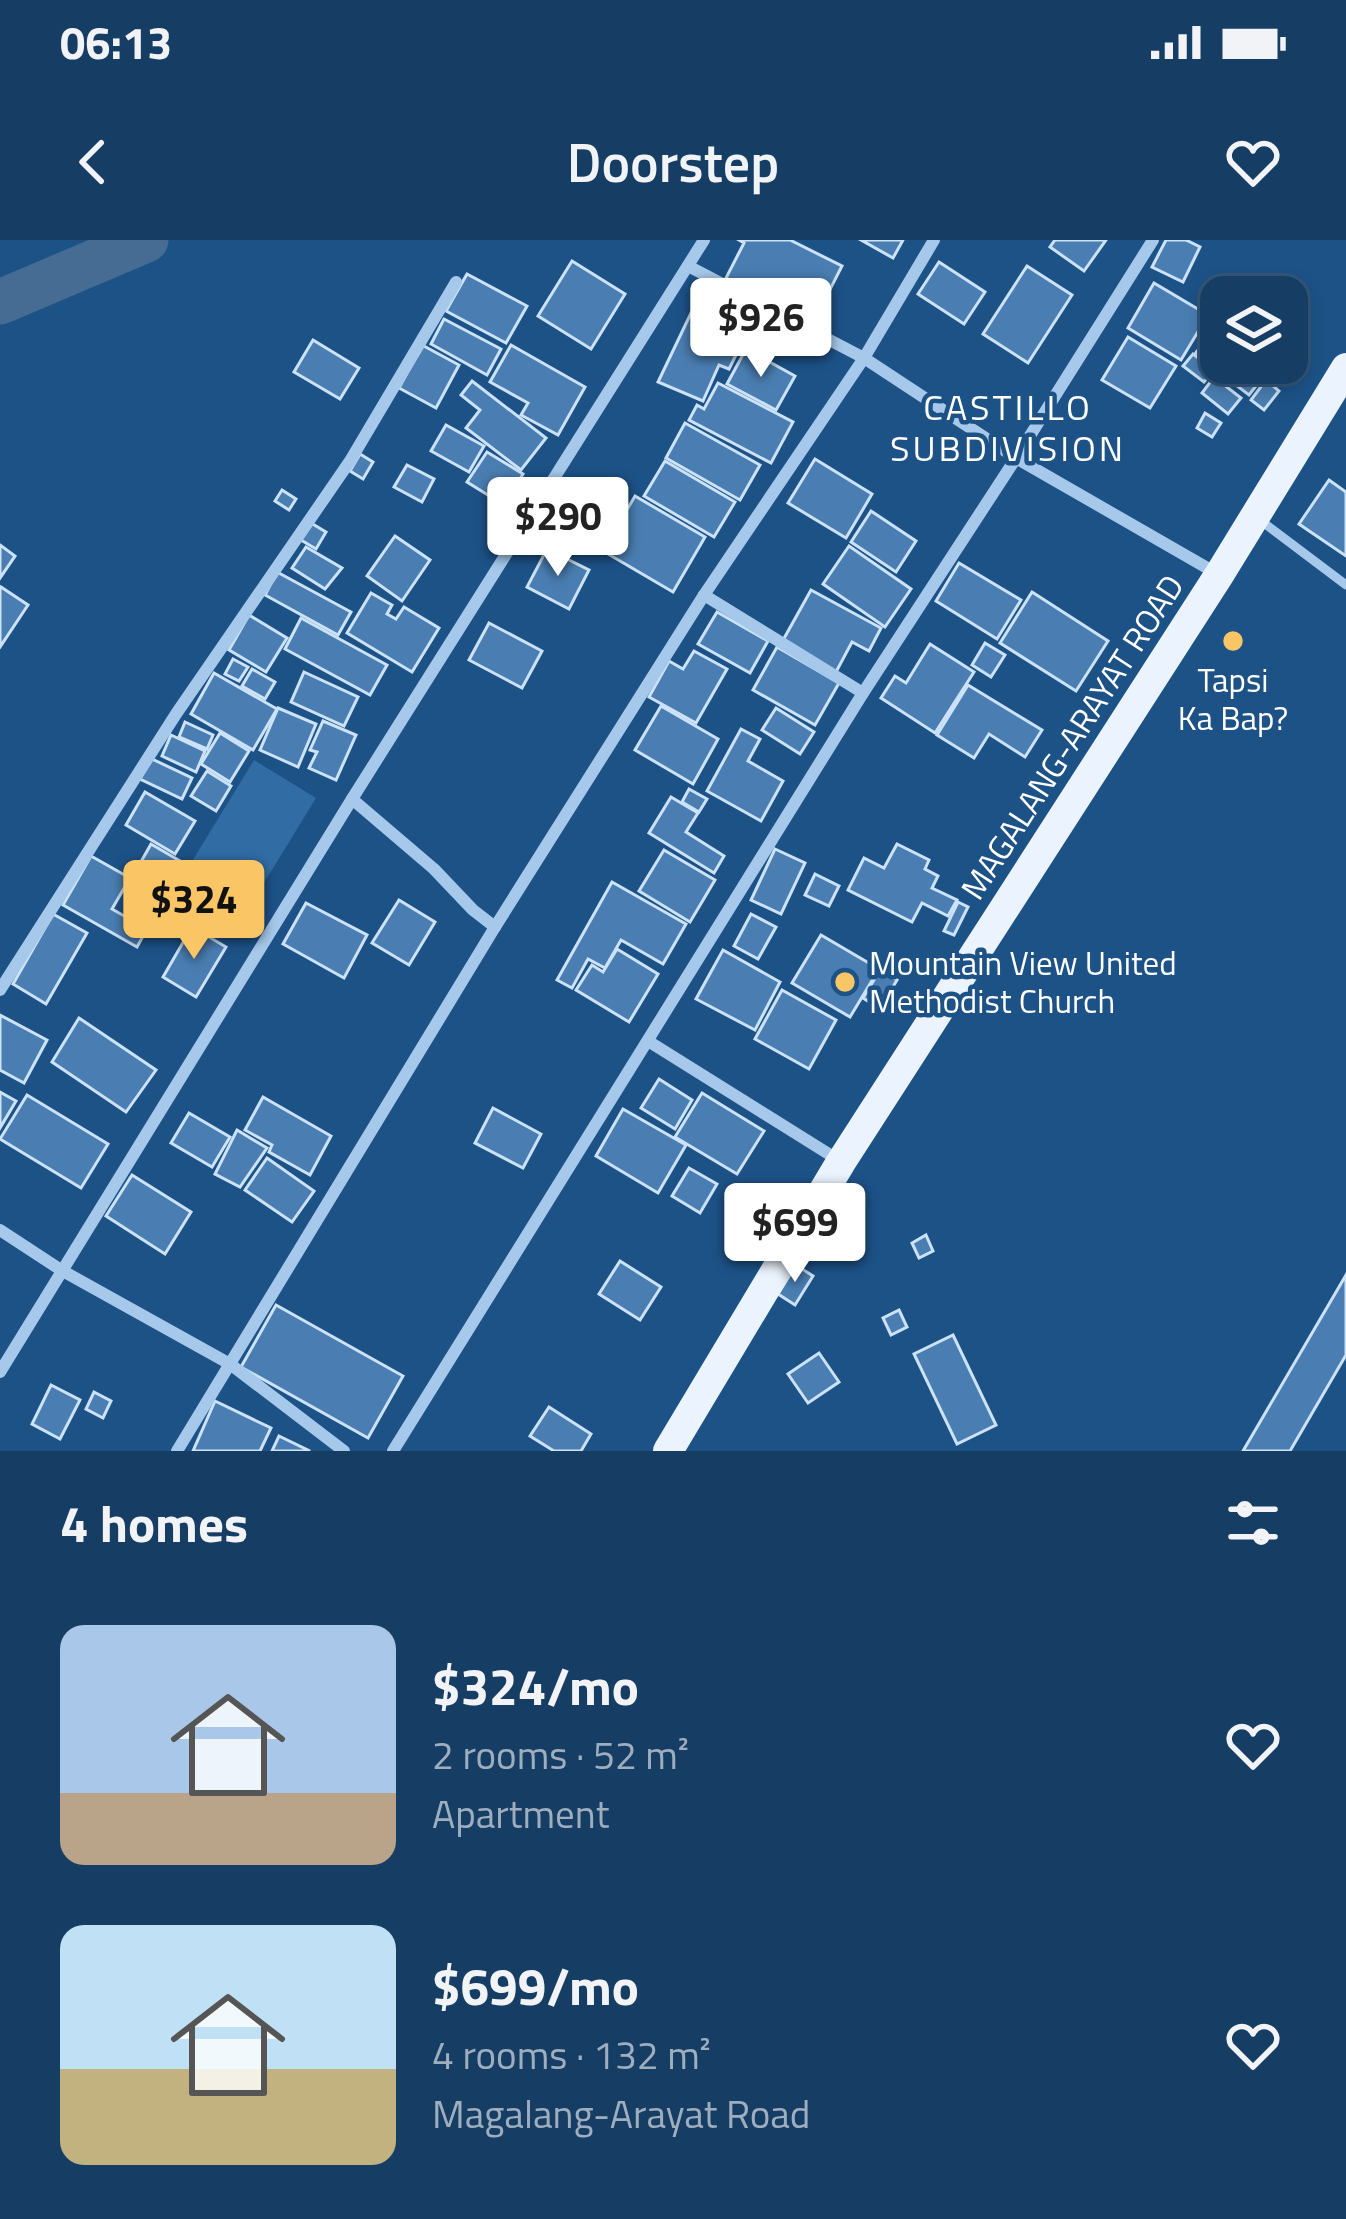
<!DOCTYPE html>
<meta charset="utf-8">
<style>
body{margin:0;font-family:"Titillium Web",sans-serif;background:#1f456b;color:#f1f3f6;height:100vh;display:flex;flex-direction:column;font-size:45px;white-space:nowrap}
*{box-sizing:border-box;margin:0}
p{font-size:39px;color:#9eaebf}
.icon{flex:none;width:66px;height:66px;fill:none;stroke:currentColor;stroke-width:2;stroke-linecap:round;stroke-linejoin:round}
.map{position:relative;height:1211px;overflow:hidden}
.side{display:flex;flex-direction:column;background:#163e65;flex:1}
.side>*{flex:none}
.tools{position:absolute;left:1200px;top:36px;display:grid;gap:24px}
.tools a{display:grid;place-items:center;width:108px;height:108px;border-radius:24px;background:#163e65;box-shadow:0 6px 18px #0003,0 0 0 3px #355779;font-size:60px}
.price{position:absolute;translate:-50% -102px;padding:0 27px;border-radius:12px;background:#fff;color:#222;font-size:39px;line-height:78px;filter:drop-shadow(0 3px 6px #0008)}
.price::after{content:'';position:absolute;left:50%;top:72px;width:36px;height:27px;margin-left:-18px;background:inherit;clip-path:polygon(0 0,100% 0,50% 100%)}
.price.on{background:#fac665;color:#111}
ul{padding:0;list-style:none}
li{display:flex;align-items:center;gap:36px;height:300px;padding:0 60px}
li span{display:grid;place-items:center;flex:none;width:336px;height:240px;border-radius:24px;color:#555}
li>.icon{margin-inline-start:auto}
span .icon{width:144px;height:144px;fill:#fffc;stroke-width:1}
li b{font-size:51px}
h2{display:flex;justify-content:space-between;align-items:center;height:144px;padding:0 60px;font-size:51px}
.status{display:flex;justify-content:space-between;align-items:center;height:84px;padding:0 60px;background:#163e65;direction:ltr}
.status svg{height:33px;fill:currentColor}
header{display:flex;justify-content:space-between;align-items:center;height:156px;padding:0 60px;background:#163e65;font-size:54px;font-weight:600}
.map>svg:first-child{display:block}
.green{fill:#316ca5}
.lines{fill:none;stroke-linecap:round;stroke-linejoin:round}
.river{stroke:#476c93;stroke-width:45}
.building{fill:#4a7eb2;stroke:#cbe2f8;stroke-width:3}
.lane{stroke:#a6c9eb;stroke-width:9}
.street{stroke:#a6c9eb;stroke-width:12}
.primary{stroke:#ebf4fe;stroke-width:30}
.poi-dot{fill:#fac665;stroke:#1d5287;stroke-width:4.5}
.labels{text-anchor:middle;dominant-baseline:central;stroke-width:9;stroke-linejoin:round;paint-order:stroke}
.poi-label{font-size:33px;fill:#fff;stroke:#1d5287}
.street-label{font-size:33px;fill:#fff;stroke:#1d5287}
.neighbourhood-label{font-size:36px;letter-spacing:3px;fill:#fff;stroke:#1d5287}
</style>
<div class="status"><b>06:13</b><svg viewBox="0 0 49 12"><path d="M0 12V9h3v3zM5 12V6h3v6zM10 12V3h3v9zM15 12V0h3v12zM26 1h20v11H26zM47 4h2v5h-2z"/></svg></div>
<header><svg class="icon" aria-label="back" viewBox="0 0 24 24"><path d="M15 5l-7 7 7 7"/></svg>Doorstep<svg class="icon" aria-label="heart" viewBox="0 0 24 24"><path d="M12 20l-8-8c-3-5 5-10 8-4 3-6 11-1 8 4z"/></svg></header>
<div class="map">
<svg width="1346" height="1211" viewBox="0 0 1346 1211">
<rect width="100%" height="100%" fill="#1d5287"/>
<polygon class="green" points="254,520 316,558 253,661 191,623"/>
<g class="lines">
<polyline class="river" points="0,62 146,0"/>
</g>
<g class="building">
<polygon points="739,0 790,0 842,26 818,73 763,44 758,54 726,38 744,3"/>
<polygon points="861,0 903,0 893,18"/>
<polygon points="1055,0 1106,0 1084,31 1050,7"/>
<polygon points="1166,0 1186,0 1200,7 1183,42 1152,27"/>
<polygon points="572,21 625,54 591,109 538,76"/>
<polygon points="939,22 985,52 964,84 918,54"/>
<polygon points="1027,26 1072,55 1028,123 983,94"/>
<polygon points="467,34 527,66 506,103 446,71"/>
<polygon points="1154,43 1208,75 1181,120 1128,88"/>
<polygon points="1234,44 1245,54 1242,57 1222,57"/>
<polygon points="692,71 746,95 729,129 719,125 703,161 658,142"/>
<polygon points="444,79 501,109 487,135 431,104"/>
<polygon points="1220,80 1221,123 1274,123 1249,155 1195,114"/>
<polygon points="1128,97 1176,126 1150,168 1102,140"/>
<polygon points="313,100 359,128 340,159 294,132"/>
<polygon points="422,105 459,125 436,168 399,148"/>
<polygon points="511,105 585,147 558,195 521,175 528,163 490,142"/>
<polygon points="746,109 795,136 776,170 727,144"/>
<polygon points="1193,114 1214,130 1204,142 1183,126"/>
<polygon points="1214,137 1241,158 1228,174 1202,153"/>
<polygon points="1266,140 1279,151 1264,170 1251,160"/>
<polygon points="472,141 546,198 521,230 466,188 480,170 461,155"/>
<polygon points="718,143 793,182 771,223 689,180 697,165 704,169"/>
<polygon points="1205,173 1221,183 1212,197 1197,188"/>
<polygon points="685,183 760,225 740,260 666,218"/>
<polygon points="446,185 484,206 469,232 431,211"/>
<polygon points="487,212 523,234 504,265 467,242"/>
<polygon points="360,214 373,222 363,239 350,231"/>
<polygon points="815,219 872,254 846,298 788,263"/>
<polygon points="665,221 735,262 714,297 644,256"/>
<polygon points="407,225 434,239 422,262 394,247"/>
<polygon points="1329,240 1346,252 1346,316 1299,284"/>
<polygon points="282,250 296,259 289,270 275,261"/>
<polygon points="635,256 705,297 673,352 603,311"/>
<polygon points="871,271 916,301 896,332 851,302"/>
<polygon points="311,283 326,292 316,309 301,300"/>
<polygon points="395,296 430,320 402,361 367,336"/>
<polygon points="0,305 15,316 0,338"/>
<polygon points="849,306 911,349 885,387 823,344"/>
<polygon points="306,307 342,328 325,349 292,328"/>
<polygon points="547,309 589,330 569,369 527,347"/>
<polygon points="959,323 1021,360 997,399 936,361"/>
<polygon points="277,332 351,372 338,395 265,355"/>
<polygon points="1,347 28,365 0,407 0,349"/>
<polygon points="811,350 881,388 869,411 852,402 836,432 782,402"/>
<polygon points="1032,352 1108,401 1076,451 1000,403"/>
<polygon points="371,353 392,365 387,374 396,379 404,367 439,388 412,432 347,393"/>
<polygon points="717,372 768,401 750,433 698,404"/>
<polygon points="249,375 287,398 266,432 229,410"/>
<polygon points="301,378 387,425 370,455 285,409"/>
<polygon points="489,383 542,411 522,448 469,420"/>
<polygon points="985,403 1005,415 991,437 972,425"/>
<polygon points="930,404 974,432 935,493 881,458 895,436 906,443"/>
<polygon points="777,407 839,443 815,485 753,450"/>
<polygon points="694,411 727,429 696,483 649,457 669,421 683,429"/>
<polygon points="233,419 248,427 239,441 225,434"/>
<polygon points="252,429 275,442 265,459 242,446"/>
<polygon points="304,432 358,457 344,486 291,462"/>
<polygon points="214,433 277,469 253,510 191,474"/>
<polygon points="968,445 1042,490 1025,517 989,494 974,518 937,495"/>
<polygon points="661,466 718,499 693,544 635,510"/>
<polygon points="278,468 316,484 298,527 260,510"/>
<polygon points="776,468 814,492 800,514 762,490"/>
<polygon points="323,481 356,495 336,540 309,528 317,512 310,510"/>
<polygon points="185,482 213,495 207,509 179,497"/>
<polygon points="741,489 760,499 748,521 783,541 761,581 707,551"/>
<polygon points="220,493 249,511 230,542 201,524"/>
<polygon points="171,495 205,511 196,532 162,516"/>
<polygon points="150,518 192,538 182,559 140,539"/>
<polygon points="207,531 231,546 216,571 191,556"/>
<polygon points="689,549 707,559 699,572 682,562"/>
<polygon points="145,552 195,581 175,614 126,585"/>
<polygon points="671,557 698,573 686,592 724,616 714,633 649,593"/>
<polygon points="151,604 180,621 162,652 133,636"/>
<polygon points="897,604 929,620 925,629 938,636 932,648 957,660 948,676 922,663 912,682 848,650 864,618 884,628"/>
<polygon points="775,609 805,623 781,674 751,660"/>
<polygon points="664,610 715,640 690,682 639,651"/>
<polygon points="91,616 130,638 112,669 147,689 137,707 63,665"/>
<polygon points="183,631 220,651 206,677 168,657"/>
<polygon points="815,634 839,646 829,666 805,655"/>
<polygon points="612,642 686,684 663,724 621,700 605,728 588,719 572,748 557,740"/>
<polygon points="399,660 435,682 409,725 372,703"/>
<polygon points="958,662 968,667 954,695 944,691"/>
<polygon points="306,663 367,695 344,738 283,704"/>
<polygon points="53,674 87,693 46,764 13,744"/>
<polygon points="751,674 776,687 758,719 734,706"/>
<polygon points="192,687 226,707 196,757 163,737"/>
<polygon points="821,695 879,729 850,777 792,743"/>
<polygon points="617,709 658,734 629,782 576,750 592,725 603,732"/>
<polygon points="723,710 780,742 755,790 696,759"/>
<polygon points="880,730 897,740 880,769 863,758"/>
<polygon points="782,750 836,780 809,829 755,799"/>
<polygon points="0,775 47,800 24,843 0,830"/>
<polygon points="79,778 156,830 126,872 52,822"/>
<polygon points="659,839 692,860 675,889 641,868"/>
<polygon points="0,852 16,861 0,888"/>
<polygon points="702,853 764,891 737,934 675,897"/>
<polygon points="27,855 108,904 81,948 0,899"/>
<polygon points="263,857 331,896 310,935 269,912 272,905 245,890"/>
<polygon points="493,868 541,894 523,928 475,903"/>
<polygon points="623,869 686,905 658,953 596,916"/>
<polygon points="189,873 230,897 212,927 171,903"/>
<polygon points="237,890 267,908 240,947 215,934"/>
<polygon points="267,918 314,951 292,982 245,950"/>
<polygon points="689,928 717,944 700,973 672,956"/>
<polygon points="132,935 191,972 165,1014 106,976"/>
<polygon points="926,995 933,1011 919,1018 912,1003"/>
<polygon points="620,1021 661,1047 640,1080 599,1054"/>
<polygon points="796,1025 813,1036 795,1065 778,1054"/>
<polygon points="1346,1035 1346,1115 1290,1211 1243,1211"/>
<polygon points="276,1065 403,1136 368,1198 241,1127"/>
<polygon points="899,1070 907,1087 891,1095 883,1078"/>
<polygon points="953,1095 996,1185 957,1204 914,1114"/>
<polygon points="819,1113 839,1142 808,1163 788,1134"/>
<polygon points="51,1145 80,1160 60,1199 32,1184"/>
<polygon points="94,1152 111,1161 103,1178 86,1169"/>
<polygon points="215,1161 271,1188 260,1211 193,1211"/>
<polygon points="549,1167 591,1194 581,1211 554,1211 530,1196"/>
<polygon points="279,1196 310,1211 272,1211"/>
</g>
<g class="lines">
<polyline class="lane" points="1260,280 1346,345"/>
<g class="street">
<polyline points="688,26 864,118 1016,218 1216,333"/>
<polyline points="704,355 863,453"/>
<polyline points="352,559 434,629 473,670 495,687"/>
<polyline points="0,750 176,474 350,221 456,42"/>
<polyline points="648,801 840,921"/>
<polyline points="0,990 61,1030 230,1124 344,1211"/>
<polyline points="0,1132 352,559 704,0"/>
<polyline points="177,1211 495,687 704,355 864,118 934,0"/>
<polyline points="393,1211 863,453 1016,218 1153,0"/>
</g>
<polyline class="primary" points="668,1211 841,922 1219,335 1346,128"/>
</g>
<g class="poi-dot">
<circle cx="1233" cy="401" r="12"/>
<circle cx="845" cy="742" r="12"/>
</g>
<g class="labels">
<g class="poi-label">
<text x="1233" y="440">Tapsi<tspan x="1233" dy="38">Ka Bap?</tspan></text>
<text x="869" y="723" text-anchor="start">Mountain View United<tspan x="869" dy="38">Methodist Church</tspan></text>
</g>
<g class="street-label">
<text transform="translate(1072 497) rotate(-57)">MAGALANG-ARAYAT ROAD</text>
</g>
<g class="neighbourhood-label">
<text x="1008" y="166">CASTILLO<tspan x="1008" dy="41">SUBDIVISION</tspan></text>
</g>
</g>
</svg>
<div class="tools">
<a><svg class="icon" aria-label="layers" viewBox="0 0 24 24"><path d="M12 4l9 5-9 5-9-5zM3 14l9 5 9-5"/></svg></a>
</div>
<b class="price" style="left:761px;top:140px">$926</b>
<b class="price" style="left:558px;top:339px">$290</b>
<b class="price on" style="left:194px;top:722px">$324</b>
<b class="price" style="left:795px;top:1045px">$699</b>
</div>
<section class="side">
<h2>4 homes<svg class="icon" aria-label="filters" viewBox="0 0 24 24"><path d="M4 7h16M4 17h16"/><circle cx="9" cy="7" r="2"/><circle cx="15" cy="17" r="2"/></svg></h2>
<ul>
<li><span style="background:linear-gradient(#a9c7e8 70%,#b9a48a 0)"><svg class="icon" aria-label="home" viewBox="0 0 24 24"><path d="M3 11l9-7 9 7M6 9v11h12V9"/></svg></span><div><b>$324/mo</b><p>2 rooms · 52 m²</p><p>Apartment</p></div><svg class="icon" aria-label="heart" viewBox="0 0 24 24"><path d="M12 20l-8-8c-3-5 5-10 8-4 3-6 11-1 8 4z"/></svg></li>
<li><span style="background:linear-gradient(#bfe0f5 60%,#c2b280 0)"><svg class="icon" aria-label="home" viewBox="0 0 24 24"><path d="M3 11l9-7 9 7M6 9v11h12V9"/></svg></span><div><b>$699/mo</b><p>4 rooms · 132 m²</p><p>Magalang-Arayat Road</p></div><svg class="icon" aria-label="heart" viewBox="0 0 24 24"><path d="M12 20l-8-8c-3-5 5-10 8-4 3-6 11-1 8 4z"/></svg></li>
</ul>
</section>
